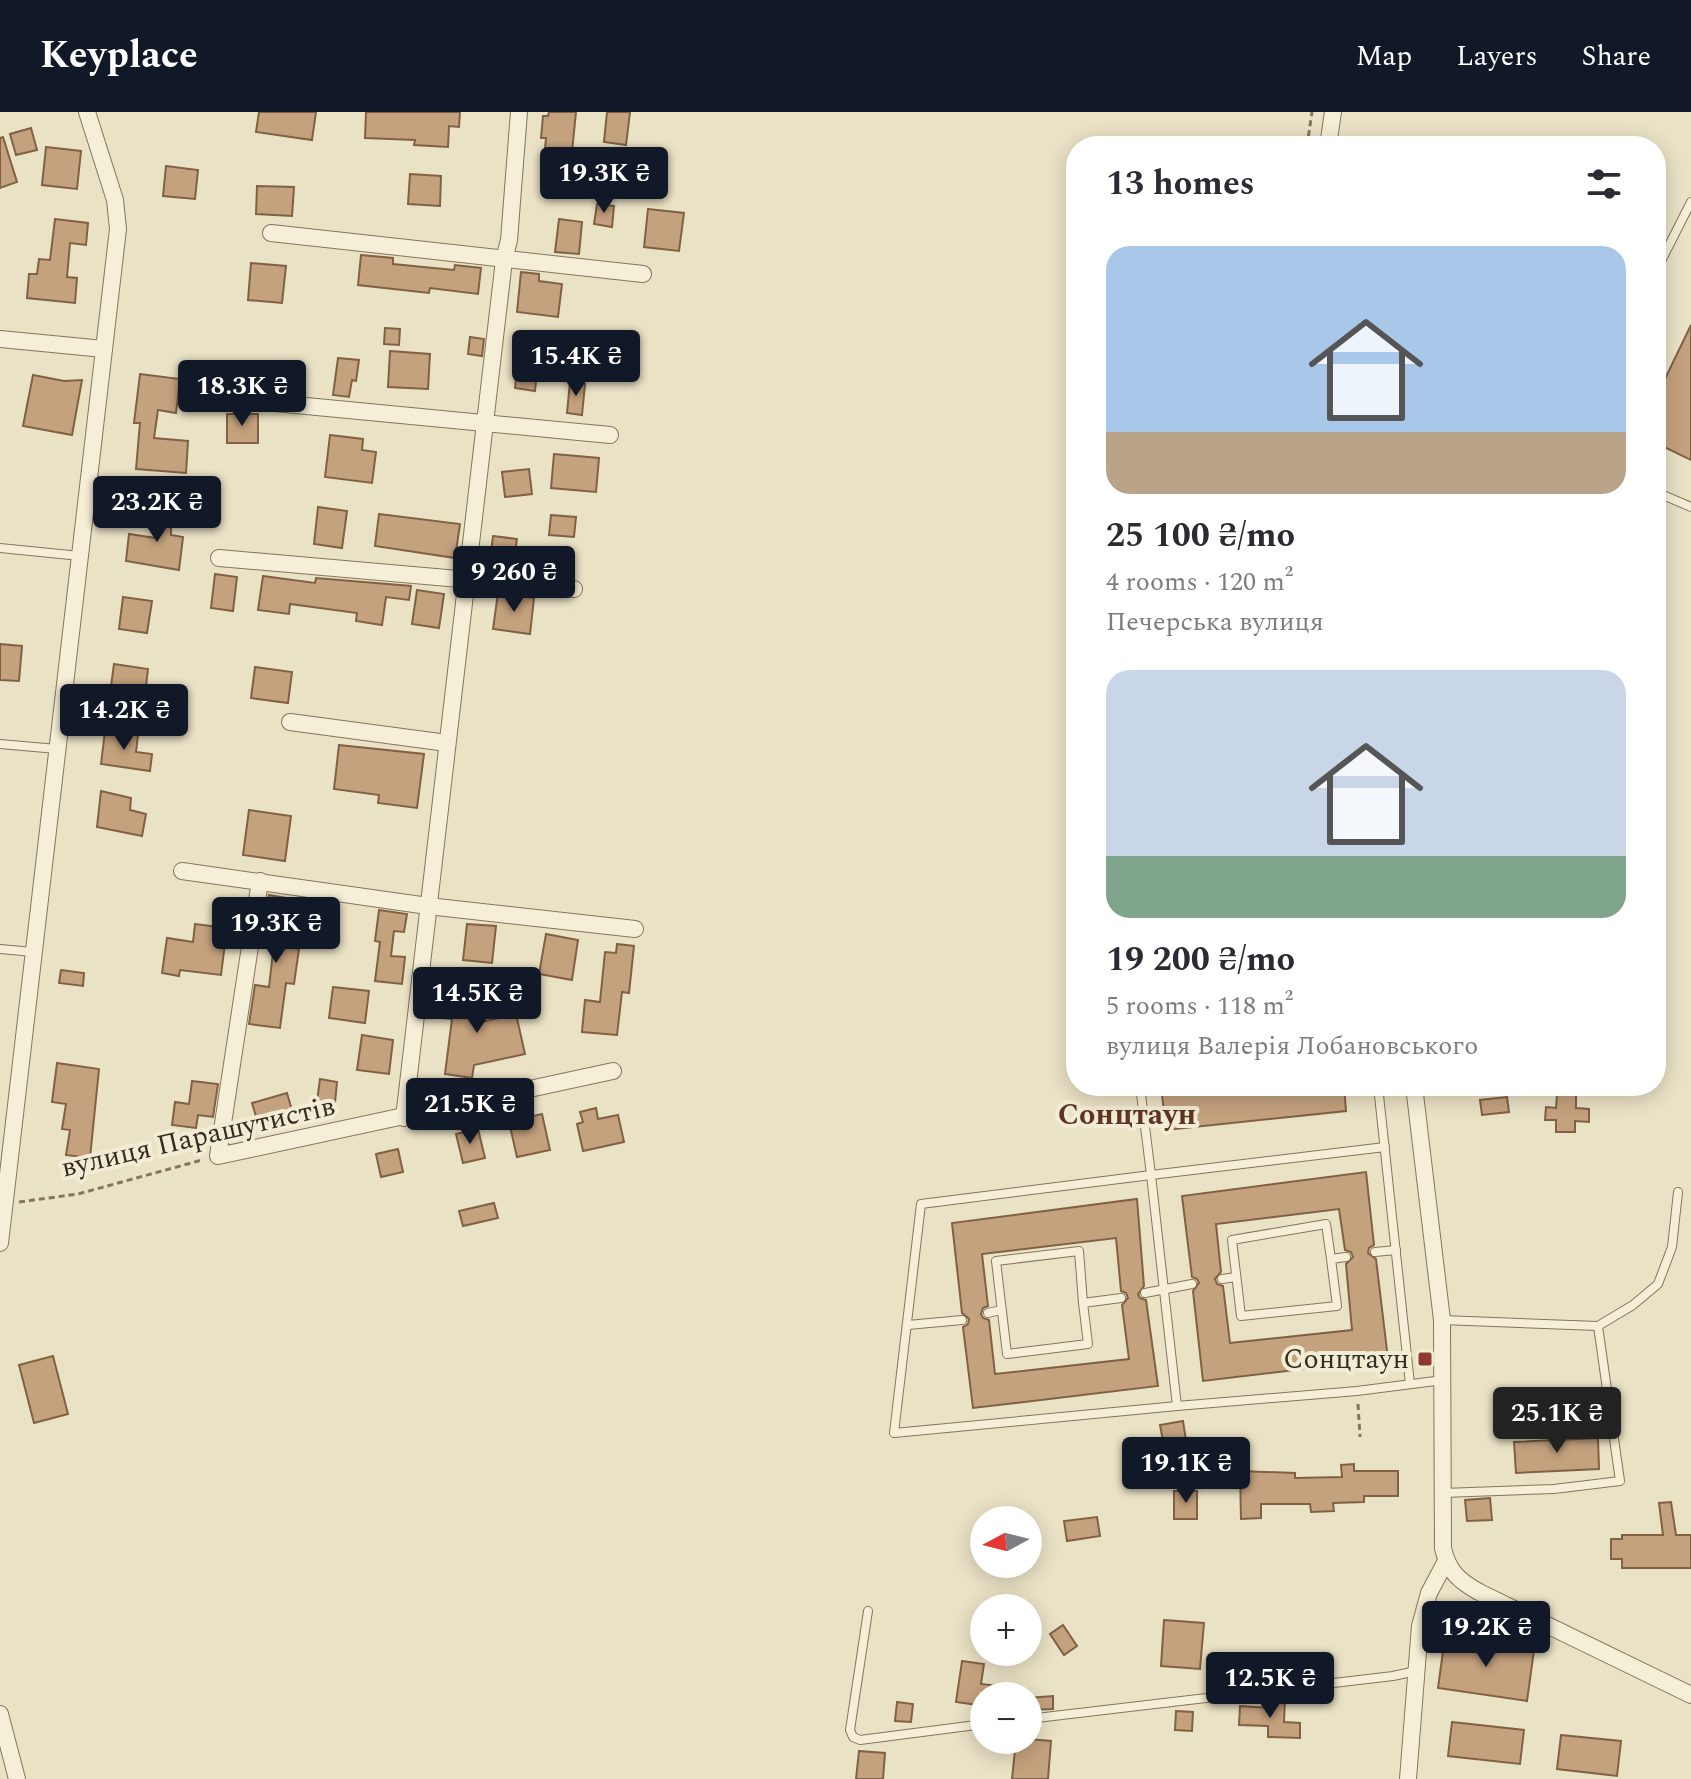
<!DOCTYPE html>
<meta charset="utf-8">
<style>
body{margin:0;font-family:Spectral,serif;background:#f2f2f3;color:#2b2b33;height:100vh;display:flex;flex-direction:column;font-size:30px;white-space:nowrap}
*{box-sizing:border-box;margin:0}
p{font-size:26px;color:#7c7c81}
.icon{flex:none;width:44px;height:44px;fill:none;stroke:currentColor;stroke-width:2;stroke-linecap:round;stroke-linejoin:round}
.map{position:relative;flex:1;overflow:hidden}
.side{position:absolute;left:1066px;top:24px;width:600px;height:960px;display:flex;flex-direction:column;background:#fff;border-radius:32px;box-shadow:0 4px 20px #0003}
.side>*{flex:none}
.needle{width:52px;rotate:263deg}
.fabs{position:absolute;left:970px;top:1394px;display:grid;gap:16px}
.fabs a{display:grid;place-items:center;width:72px;height:72px;border-radius:50%;background:#fff;box-shadow:0 4px 20px #0003;font-size:40px}
.price{position:absolute;translate:-50% -68px;padding:0 18px;border-radius:8px;background:#111827;color:#fff;font-size:26px;line-height:52px;filter:drop-shadow(0 2px 4px #0008)}
.price::after{content:'';position:absolute;left:50%;top:48px;width:24px;height:18px;margin-left:-12px;background:inherit;clip-path:polygon(0 0,100% 0,50% 100%)}
.price.on{background:#222;color:#fff}
ul{padding:0;list-style:none}
li{display:grid;align-content:center;gap:16px;height:424px;padding:0 40px}
li span{display:grid;place-items:center;height:248px;border-radius:24px;color:#555}
li>.icon{margin-inline-start:auto}
span .icon{width:144px;height:144px;fill:#fffc;stroke-width:1}
li b{font-size:34px}
h2{display:flex;justify-content:space-between;align-items:center;height:96px;padding:0 40px;font-size:34px}
header{display:flex;align-items:center;gap:48px;box-sizing:border-box;height:112px;padding:0 40px;background:#111827;color:#fff}
header strong{font-size:38px}
nav{display:flex;gap:44px;margin-inline-start:auto;font-size:28px}
.map>svg:first-child{display:block}
.building{fill:#c5a27e;stroke:#816144;stroke-width:2;fill-rule:evenodd}
.lines{fill:none;stroke-linecap:round;stroke-linejoin:round}
.service-casing{stroke:#84755c;stroke-width:10}
.minor-casing{stroke:#84755c;stroke-width:18}
.path{stroke:#84755c;stroke-width:3;stroke-dasharray:6 4;stroke-linecap:butt}
.service{stroke:#f6efd7;stroke-width:8}
.minor{stroke:#f6efd7;stroke-width:16}
.poi-dot{fill:#8e3931;stroke:#f2ecd4;stroke-width:3}
.labels{text-anchor:middle;dominant-baseline:central;stroke-width:8;stroke-linejoin:round;paint-order:stroke}
.street-label{font-size:28px;fill:#352b1f;stroke:#f2ecd4}
.poi-label{font-size:28px;fill:#352b1f;stroke:#f2ecd4;text-anchor:end}
.neighbourhood-label{font-size:30px;font-weight:bold;fill:#5e3422;stroke:#f2ecd4}
</style>
<header>
<strong>Keyplace</strong>
<nav><a>Map</a><a>Layers</a><a>Share</a></nav>
</header>
<div class="map">
<svg width="1691" height="1667" viewBox="0 0 1691 1667">
<rect width="100%" height="100%" fill="#eae2c5"/>
<g class="building">
<polygon points="259,0 316,0 312,28 256,20"/>
<polygon points="366,0 460,0 459,15 449,14 448,35 414,33 415,28 365,26"/>
<polygon points="549,0 576,0 572,40 545,37 546,26 541,26 543,4 548,4"/>
<polygon points="607,0 630,0 626,33 604,30"/>
<polygon points="31,16 37,38 16,43 10,22"/>
<polygon points="3,25 17,70 0,76 0,26"/>
<polygon points="46,35 81,39 77,77 42,73"/>
<polygon points="166,54 198,58 195,87 163,84"/>
<polygon points="410,62 441,64 440,94 408,92"/>
<polygon points="257,74 294,75 292,104 256,102"/>
<polygon points="597,92 614,94 612,115 594,112"/>
<polygon points="648,97 684,101 679,139 644,135"/>
<polygon points="55,107 88,111 86,133 70,131 67,165 77,166 75,191 27,186 29,162 37,162 39,147 50,148"/>
<polygon points="559,107 582,110 579,142 555,140"/>
<polygon points="361,143 393,146 393,152 454,158 455,153 481,156 478,182 430,176 429,181 358,173"/>
<polygon points="251,151 286,154 282,191 248,188"/>
<polygon points="521,160 539,162 539,169 562,172 558,205 517,200"/>
<polygon points="1691,213 1691,348 1656,331 1656,266 1664,269"/>
<polygon points="385,216 400,217 399,233 384,232"/>
<polygon points="470,225 484,227 482,244 468,242"/>
<polygon points="390,239 430,242 428,277 388,275"/>
<polygon points="338,246 359,248 356,269 352,268 349,285 333,283"/>
<polygon points="518,247 538,250 535,279 515,276"/>
<polygon points="140,262 180,267 176,301 158,298 154,326 188,329 186,361 136,357 140,311 134,311"/>
<polygon points="33,263 64,269 82,268 72,323 23,314"/>
<polygon points="570,270 585,272 582,303 567,301"/>
<rect x="227" y="302" width="31" height="29"/>
<polygon points="330,323 363,327 362,338 376,340 372,371 325,365"/>
<polygon points="554,342 599,346 596,380 551,376"/>
<polygon points="529,357 532,382 505,385 502,360"/>
<polygon points="157,391 171,391 171,423 183,425 179,458 126,449 129,422 156,426"/>
<polygon points="318,395 347,399 342,436 314,432"/>
<polygon points="379,402 460,412 455,446 375,434"/>
<polygon points="551,403 576,405 574,425 549,423"/>
<polygon points="493,424 517,427 512,460 489,457"/>
<polygon points="215,462 237,465 233,499 211,496"/>
<polygon points="263,464 315,471 316,466 411,474 409,488 386,485 382,513 356,509 357,501 290,492 289,502 258,498"/>
<polygon points="417,478 444,482 439,516 412,512"/>
<polygon points="498,481 534,486 530,522 493,517"/>
<polygon points="123,485 152,489 147,521 119,517"/>
<polygon points="0,532 22,534 19,569 0,568"/>
<polygon points="114,552 148,557 146,574 182,579 180,595 109,589"/>
<polygon points="255,555 292,560 288,591 251,586"/>
<polygon points="105,619 138,623 136,640 152,642 150,659 101,652"/>
<polygon points="339,633 424,642 417,696 378,691 379,683 334,677"/>
<polygon points="101,679 131,686 130,698 146,702 142,724 97,715"/>
<polygon points="249,698 291,704 285,749 243,743"/>
<polygon points="269,783 293,787 287,835 299,837 294,872 286,871 280,916 249,912 255,873 269,875 274,831 262,829"/>
<polygon points="379,798 407,802 404,820 394,819 391,844 405,845 402,872 375,869 380,830 375,829"/>
<polygon points="195,812 219,815 217,830 225,831 221,863 180,858 179,864 162,861 167,826 193,830"/>
<polygon points="467,812 496,814 492,851 463,848"/>
<polygon points="546,822 578,828 572,868 539,862"/>
<polygon points="617,832 634,834 629,881 622,880 617,923 582,920 585,888 600,890 605,840 616,841"/>
<polygon points="61,858 84,861 83,874 59,871"/>
<polygon points="333,875 369,879 365,911 329,906"/>
<polygon points="446,875 476,878 473,912 516,902 525,942 474,953 472,966 445,962 452,907 443,906"/>
<polygon points="362,923 393,928 389,962 357,958"/>
<polygon points="57,951 99,957 90,1046 66,1043 70,1018 62,1017 66,992 52,990"/>
<polygon points="320,967 337,970 335,991 317,989"/>
<polygon points="192,969 218,972 213,1005 198,1003 196,1016 172,1013 175,990 189,992"/>
<polygon points="1161,974 1344,974 1346,999 1166,1018"/>
<polygon points="287,981 296,1012 261,1022 252,991"/>
<polygon points="1557,983 1576,983 1576,996 1589,997 1589,1010 1575,1009 1575,1020 1556,1020 1556,1008 1545,1008 1546,995 1556,996"/>
<polygon points="1507,985 1509,1000 1482,1003 1480,988"/>
<polygon points="596,996 598,1007 618,1003 624,1030 583,1039 577,1012 583,1010 580,1000"/>
<polygon points="542,1002 550,1038 517,1045 509,1010"/>
<polygon points="478,1017 485,1046 463,1051 456,1022"/>
<polygon points="398,1037 403,1060 381,1065 376,1042"/>
<path d="M1366,1060L1374,1133L1369,1136L1368,1141L1376,1147L1388,1247L1203,1269L1193,1179L1199,1171L1197,1167L1192,1165L1182,1084ZM1339,1097L1345,1138L1351,1140L1353,1145L1346,1152L1352,1218L1230,1231L1223,1174L1217,1172L1215,1167L1221,1160L1216,1112Z"/>
<path d="M1137,1087L1144,1174L1138,1182L1140,1186L1146,1188L1158,1274L973,1296L963,1215L968,1212L969,1207L962,1201L952,1111ZM1116,1126L1121,1179L1126,1181L1128,1186L1122,1193L1129,1247L995,1262L989,1208L983,1206L981,1202L983,1196L988,1194L982,1142Z"/>
<polygon points="494,1091 498,1106 463,1114 459,1099"/>
<polygon points="53,1244 68,1302 34,1311 19,1253"/>
<polygon points="1183,1309 1188,1341 1166,1345 1160,1313"/>
<polygon points="1598,1326 1599,1357 1516,1361 1514,1330"/>
<polygon points="1354,1352 1354,1359 1398,1359 1398,1384 1364,1384 1364,1390 1333,1391 1334,1399 1311,1400 1310,1392 1261,1392 1261,1406 1241,1407 1240,1359 1295,1361 1295,1366 1342,1365 1341,1353"/>
<rect x="1174" y="1379" width="23" height="28"/>
<polygon points="1490,1386 1492,1408 1467,1409 1465,1388"/>
<polygon points="1671,1390 1676,1423 1691,1423 1691,1456 1622,1456 1622,1447 1611,1447 1611,1427 1622,1427 1622,1423 1663,1423 1659,1391"/>
<polygon points="1097,1405 1100,1424 1067,1429 1064,1409"/>
<polygon points="1164,1508 1204,1511 1200,1557 1161,1554"/>
<polygon points="1063,1513 1077,1534 1064,1543 1050,1522"/>
<polygon points="1445,1525 1534,1538 1527,1589 1438,1576"/>
<polygon points="962,1549 984,1552 981,1572 1007,1575 1006,1584 979,1584 978,1593 956,1590"/>
<polygon points="1053,1584 1053,1597 1029,1598 1028,1586"/>
<polygon points="1272,1585 1285,1586 1284,1610 1300,1611 1300,1626 1268,1625 1268,1614 1239,1613 1240,1594 1272,1596"/>
<polygon points="897,1590 913,1592 911,1610 895,1609"/>
<polygon points="1176,1599 1193,1600 1192,1619 1175,1618"/>
<polygon points="1452,1610 1524,1618 1520,1652 1448,1644"/>
<polygon points="1561,1623 1621,1629 1617,1664 1557,1657"/>
<polygon points="1028,1627 1051,1629 1048,1667 1012,1667 1016,1628"/>
<polygon points="859,1639 885,1641 883,1667 856,1667"/>
</g>
<g class="lines">
<defs>
<g id="service">
<polyline points="1656,159 1691,90"/>
<polyline points="1656,380 1691,395"/>
<polyline points="0,436 80,444"/>
<polyline points="0,632 57,637"/>
<polyline points="0,837 33,840"/>
<polyline points="1140,974 1151,1063 921,1092 894,1321 1177,1294"/>
<polyline points="1378,974 1410,1272"/>
<polyline points="1385,1035 1151,1063 1177,1294 1357,1279 1443,1268"/>
<polyline points="1375,1140 1396,1138"/>
<polyline points="1331,1147 1326,1112 1232,1128 1241,1204 1337,1194 1331,1147 1346,1145"/>
<polyline points="1222,1167 1236,1165"/>
<polyline points="1145,1181 1192,1172"/>
<polyline points="1083,1191 1079,1139 996,1149 1007,1242 1088,1232 1083,1191 1121,1186"/>
<polyline points="988,1201 1001,1198"/>
<polyline points="1442,1208 1598,1214 1633,1193 1658,1172 1672,1135 1678,1080"/>
<polyline points="908,1213 962,1208"/>
<polyline points="1443,1381 1554,1377 1620,1369 1598,1214"/>
<polyline points="868,1499 850,1618 853,1625 860,1628 984,1612"/>
<polyline points="1028,1607 1393,1564 1416,1559"/>
</g>
<g id="minor">
<polyline points="1328,34 1333,0"/>
<polyline points="271,121 643,162"/>
<polyline points="0,227 104,237"/>
<polyline points="275,291 610,323"/>
<polyline points="219,446 574,477"/>
<polyline points="290,610 447,631"/>
<polyline points="182,759 428,794 635,817"/>
<polyline points="260,769 218,1044 613,959"/>
<path d="M1414,974L1442,1208L1443,1436C1448,1459 1459,1469 1479,1480L1691,1583"/>
<polyline points="404,1006 504,148 509,128 519,0"/>
<polyline points="0,1131 118,117 115,88 87,0"/>
<polyline points="0,1602 17,1667"/>
<polyline points="1408,1667 1420,1514 1429,1481 1446,1449"/>
</g>
</defs>
<use href="#service" class="service-casing"/>
<use href="#minor" class="minor-casing"/>
<g class="path">
<polyline points="1307,34 1312,0"/>
<polyline points="19,1090 78,1082 202,1048"/>
<polyline points="1358,1292 1360,1325"/>
</g>
<use href="#service" class="service"/>
<use href="#minor" class="minor"/>
</g>
<rect class="poi-dot" x="1417" y="1239" width="16" height="16" rx="4"/>
<g class="labels">
<g class="street-label">
<text transform="translate(198 1025) rotate(-13)">вулиця Парашутистів</text>
</g>
<g class="poi-label">
<text x="1409" y="1247">Сонцтаун</text>
</g>
<g class="neighbourhood-label">
<text x="1127" y="1003">Сонцтаун</text>
</g>
</g>
</svg>
<div class="fabs">
<a><svg class="needle" viewBox="-14 -14 28 28"><path d="M0-13l5 13h-10z" fill="#e53935"/><path d="M0 13l5-13h-10z" fill="#7c7c81"/></svg></a>
<a>+</a>
<a>−</a>
</div>
<b class="price" style="left:604px;top:103px">19.3K ₴</b>
<b class="price" style="left:576px;top:286px">15.4K ₴</b>
<b class="price" style="left:242px;top:316px">18.3K ₴</b>
<b class="price" style="left:157px;top:432px">23.2K ₴</b>
<b class="price" style="left:514px;top:502px">9 260 ₴</b>
<b class="price" style="left:124px;top:640px">14.2K ₴</b>
<b class="price" style="left:276px;top:853px">19.3K ₴</b>
<b class="price" style="left:477px;top:923px">14.5K ₴</b>
<b class="price" style="left:470px;top:1034px">21.5K ₴</b>
<b class="price on" style="left:1557px;top:1343px">25.1K ₴</b>
<b class="price" style="left:1186px;top:1393px">19.1K ₴</b>
<b class="price" style="left:1486px;top:1557px">19.2K ₴</b>
<b class="price" style="left:1270px;top:1608px">12.5K ₴</b>
<section class="side">
<h2>13 homes<svg class="icon" aria-label="filters" viewBox="0 0 24 24"><path d="M4 7h16M4 17h16"/><circle cx="9" cy="7" r="2"/><circle cx="15" cy="17" r="2"/></svg></h2>
<ul>
<li><span style="background:linear-gradient(#a9c7e8 75%,#b9a48a 0)"><svg class="icon" aria-label="home" viewBox="0 0 24 24"><path d="M3 11l9-7 9 7M6 9v11h12V9"/></svg></span><div><b>25 100 ₴/mo</b><p>4 rooms · 120 m²</p><p>Печерська вулиця</p></div></li>
<li><span style="background:linear-gradient(#c9d6e8 75%,#7fa58c 0)"><svg class="icon" aria-label="home" viewBox="0 0 24 24"><path d="M3 11l9-7 9 7M6 9v11h12V9"/></svg></span><div><b>19 200 ₴/mo</b><p>5 rooms · 118 m²</p><p>вулиця Валерія Лобановського</p></div></li>
</ul>
</section>
</div>
